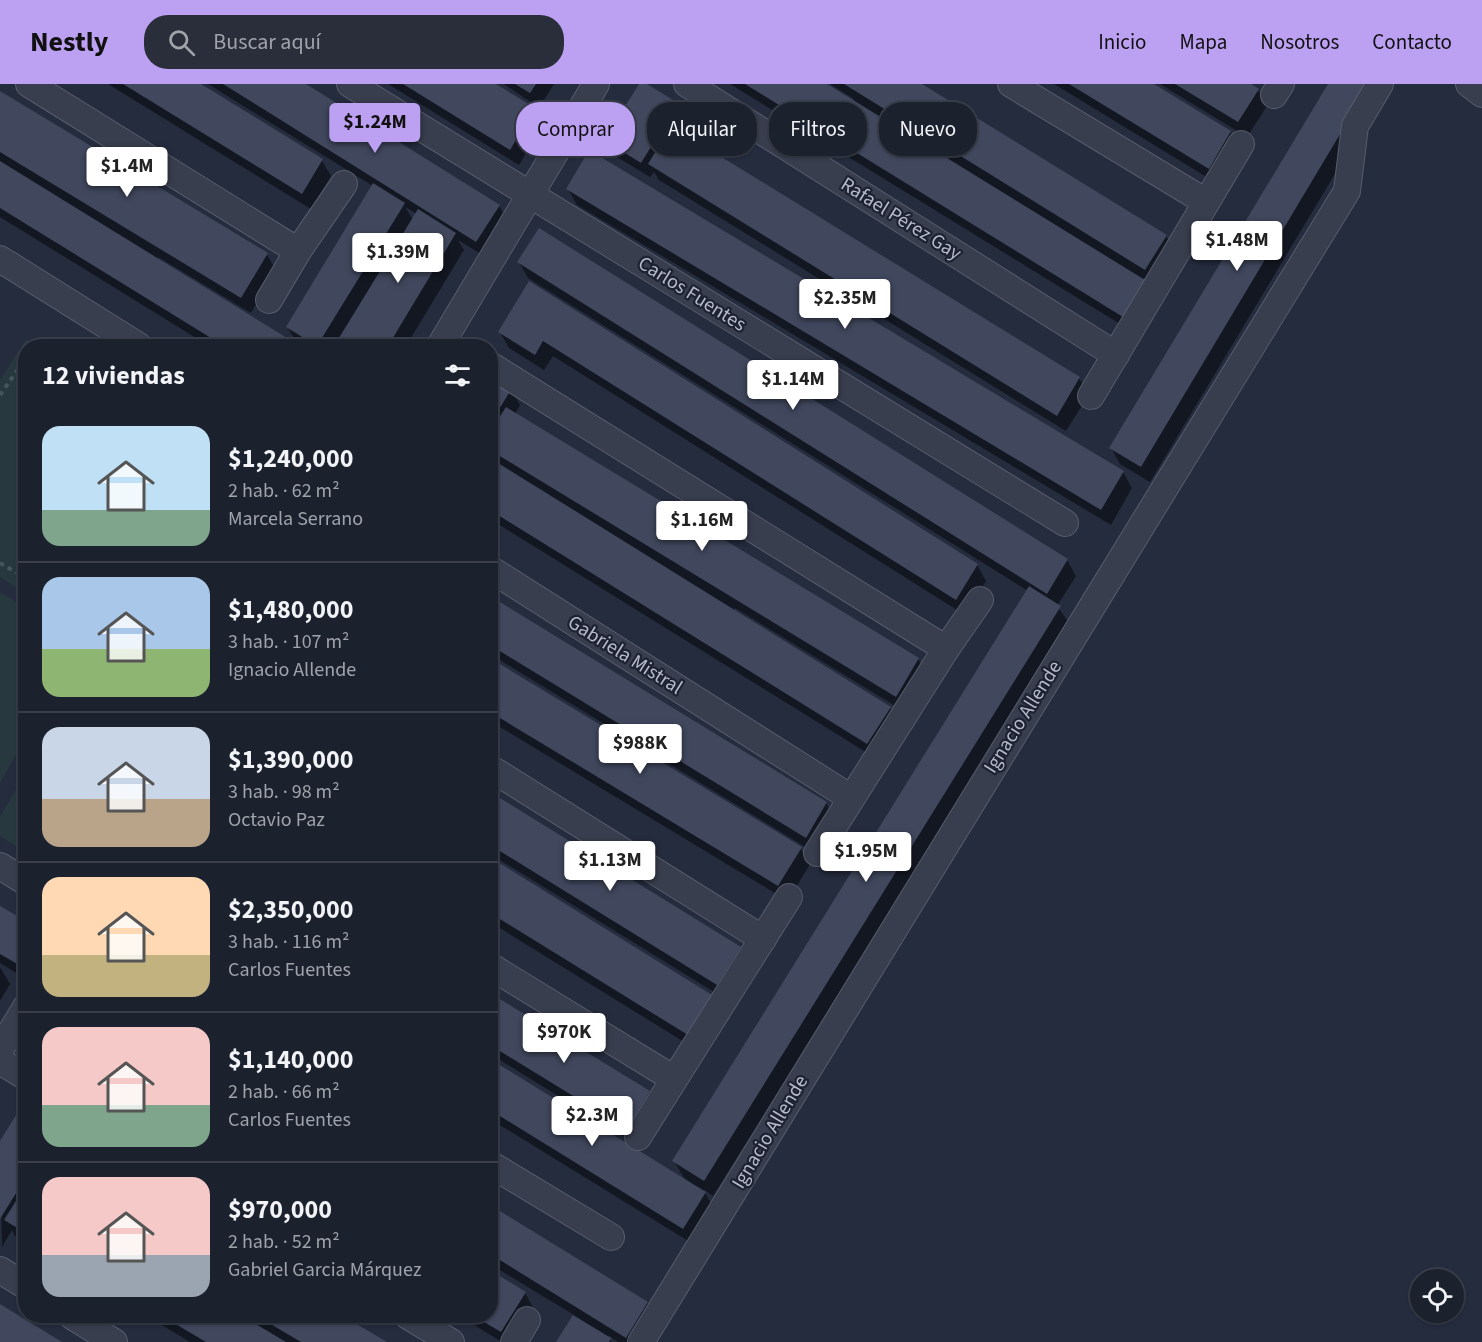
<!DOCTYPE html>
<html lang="es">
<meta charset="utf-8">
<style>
body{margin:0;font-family:"Source Sans 3",sans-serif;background:#292e3a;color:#f1f3f6;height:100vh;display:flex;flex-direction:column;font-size:22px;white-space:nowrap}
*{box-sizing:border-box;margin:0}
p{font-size:20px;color:#a0a3aa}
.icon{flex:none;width:33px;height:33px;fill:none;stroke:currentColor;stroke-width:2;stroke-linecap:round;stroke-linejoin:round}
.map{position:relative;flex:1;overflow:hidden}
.drawer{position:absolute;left:18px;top:255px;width:480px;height:984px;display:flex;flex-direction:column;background:#1c212e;border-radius:24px;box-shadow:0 2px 4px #0004,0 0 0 2px #3a3e4a}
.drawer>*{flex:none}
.banner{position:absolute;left:516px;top:18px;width:570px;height:54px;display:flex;gap:12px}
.fabs{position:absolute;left:1410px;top:1185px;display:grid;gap:12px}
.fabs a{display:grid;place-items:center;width:54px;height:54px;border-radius:50%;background:#1c212e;box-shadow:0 2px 4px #0004,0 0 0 2px #3a3e4a;font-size:30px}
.price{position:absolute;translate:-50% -51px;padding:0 14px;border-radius:6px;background:#fff;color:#222;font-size:20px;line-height:39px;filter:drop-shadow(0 2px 3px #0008)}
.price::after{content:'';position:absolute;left:50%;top:36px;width:18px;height:14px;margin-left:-9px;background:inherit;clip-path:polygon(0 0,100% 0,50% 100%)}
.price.current{background:#bca0f2;color:#111}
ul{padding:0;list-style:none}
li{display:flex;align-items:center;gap:18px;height:150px;padding:0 24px}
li+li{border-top:2px solid #3a3e4a}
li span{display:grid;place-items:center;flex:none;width:168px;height:120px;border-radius:18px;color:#555}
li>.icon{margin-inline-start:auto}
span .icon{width:72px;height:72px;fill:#fffc;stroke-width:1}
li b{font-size:26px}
h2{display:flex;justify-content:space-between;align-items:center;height:72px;padding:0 24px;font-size:26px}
.tag{padding:0 21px;border-radius:24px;background:#1c212e;box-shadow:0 2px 4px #0004,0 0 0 2px #3a3e4a;font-size:21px;line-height:54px}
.tag.current{background:#bca0f2;color:#111}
header{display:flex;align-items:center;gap:36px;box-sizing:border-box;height:84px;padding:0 30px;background:#bca0f2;color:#111}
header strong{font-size:28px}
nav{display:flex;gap:33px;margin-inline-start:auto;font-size:21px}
.search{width:420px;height:54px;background:#292e3a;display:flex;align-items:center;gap:15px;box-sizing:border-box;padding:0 21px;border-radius:24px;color:#a0a3aa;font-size:22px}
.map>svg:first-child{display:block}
.green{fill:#27393f}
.shadow{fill:#0007;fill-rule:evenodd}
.building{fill:#41485e}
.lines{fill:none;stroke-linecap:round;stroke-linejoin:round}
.minor-casing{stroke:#575c6c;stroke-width:28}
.path{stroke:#45565c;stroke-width:4;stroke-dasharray:4.5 4.5;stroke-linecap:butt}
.minor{stroke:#393e4e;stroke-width:26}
.labels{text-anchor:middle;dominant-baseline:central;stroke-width:4.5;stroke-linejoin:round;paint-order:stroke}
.street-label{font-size:20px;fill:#b6bac9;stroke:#1e2333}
</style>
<header>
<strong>Nestly</strong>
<div class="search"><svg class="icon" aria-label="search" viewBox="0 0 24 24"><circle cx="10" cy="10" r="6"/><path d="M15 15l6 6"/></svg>Buscar aquí</div>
<nav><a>Inicio</a><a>Mapa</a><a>Nosotros</a><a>Contacto</a></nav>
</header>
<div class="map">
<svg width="1482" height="1258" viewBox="0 0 1482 1258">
<rect width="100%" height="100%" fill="#252c3e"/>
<g class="green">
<polygon points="26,256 36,262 26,262 25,509 0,493 0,296"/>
<polygon points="0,508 25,524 25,655 0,699"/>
<polygon points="25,690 25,768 0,752 0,733"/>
</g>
<g class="shadow">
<polygon points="108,0 198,0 322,77 331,92 311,125"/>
<path d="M208,0H304L499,122L508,138L486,173L458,156L464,166L406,262H299L287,243L373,102ZM405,123L417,130L413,136Z"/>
<polygon points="388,0 493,0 534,25 543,41 519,81"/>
<polygon points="504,0 554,0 539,24"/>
<polygon points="641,0 676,20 686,36 678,48 1079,294 1089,310 1066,347 659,96 654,88 650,93 615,72 606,56"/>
<polygon points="730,0 824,0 853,18 854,15 830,0 920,0 1166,152 1175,168 1155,201 1142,193 1154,213 1133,248"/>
<polygon points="1054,0 1151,0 1230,48 1240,64 1218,100"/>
<polygon points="1160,0 1248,0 1258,6 1267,22 1247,53"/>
<polygon points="1330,0 1389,0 1150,398 1120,380 1111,364"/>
<polygon points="0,9 267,171 276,186 251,229 158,173 157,176 297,262 209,262 0,133"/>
<polygon points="568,105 1123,388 1132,404 1111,441 577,121"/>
<polygon points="519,178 1067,476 1076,492 1057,522 1069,539 713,1112 703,1105 714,1125 693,1160 490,1035 490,977 686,1097 674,1077 1028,507 528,194"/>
<polygon points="530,199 977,481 986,497 965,531 553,272 544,286 509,264 500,248"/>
<polygon points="490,292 511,305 520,321 515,330 918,575 927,591 905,628 735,524 733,527 890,624 899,640 877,675 490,435"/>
<polygon points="490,514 826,719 835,735 815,769 490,570"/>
<polygon points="490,576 800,764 810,780 788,817 490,637"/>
<polygon points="490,710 739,864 749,880 727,916 490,770"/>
<polygon points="490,775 711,912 720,927 697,966 490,838"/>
<polygon points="0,823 26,839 26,895 0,879"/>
<polygon points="0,883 10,900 0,917"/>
<polygon points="490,911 649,1008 658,1024 636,1060 490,970"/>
<polygon points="26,1018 26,1158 15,1152 12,1146 2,1163 0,1060"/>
<polygon points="490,1123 647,1219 656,1235 642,1258 618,1258 608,1251 611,1258 558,1258 574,1231 490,1180"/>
<polygon points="525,1209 534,1225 513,1258 502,1258 459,1232 490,1232"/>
<polygon points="147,1232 340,1232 384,1258 190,1258"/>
</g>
<g class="building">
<polygon points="123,0 201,0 323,75 302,110"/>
<polygon points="223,0 306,0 500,121 476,158"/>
<polygon points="403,0 496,0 535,24 510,66"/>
<polygon points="515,0 536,0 530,9"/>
<polygon points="639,0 647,0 678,19 641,79 604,56"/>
<polygon points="745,0 827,0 1145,196 1123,233"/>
<polygon points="844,0 922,0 1167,151 1145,186"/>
<polygon points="1069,0 1154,0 1231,47 1209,85"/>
<polygon points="1175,0 1251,0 1259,5 1238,38"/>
<polygon points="1328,0 1370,0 1141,383 1109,364"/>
<polygon points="0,7 268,169 241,214 0,68"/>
<polygon points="671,42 1080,293 1057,332 648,80"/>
<polygon points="589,66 1124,387 1101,426 566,105"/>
<polygon points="0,77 300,262 224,262 0,124"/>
<polygon points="373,99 405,119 317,262 286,243"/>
<polygon points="418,125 456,149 388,262 334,262"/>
<polygon points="539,144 1068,475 1047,510 517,178"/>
<polygon points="529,197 978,480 956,516 543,257 535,271 498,248"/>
<polygon points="490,290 512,304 490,340"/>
<polygon points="506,323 919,574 896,613 490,366 490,348"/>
<polygon points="490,374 891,623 867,660 490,426"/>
<polygon points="1029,502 1061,522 704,1097 672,1077"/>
<polygon points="490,512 827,718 806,754 490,561"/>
<polygon points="490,574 802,763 778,802 490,628"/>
<polygon points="490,708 741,863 717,901 490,761"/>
<polygon points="490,773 712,911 688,951 490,829"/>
<polygon points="0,822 26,837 26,885 0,870"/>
<polygon points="490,909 650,1007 627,1045 490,961"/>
<polygon points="490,975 706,1108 683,1145 490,1026"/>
<polygon points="26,1015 26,1093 0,1135 0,1057"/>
<polygon points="26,1101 26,1149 4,1136"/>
<polygon points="490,1121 648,1218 626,1254 490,1170"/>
<polygon points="490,1186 526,1208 501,1248 474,1232 490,1232"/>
<polygon points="0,1220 62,1258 0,1258"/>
<polygon points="573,1231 611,1254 609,1258 556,1258"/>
<polygon points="162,1232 242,1232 286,1258 206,1258"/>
<polygon points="257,1232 343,1232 387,1258 301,1258"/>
</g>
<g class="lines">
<defs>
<g id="minor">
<polyline points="29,0 298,167 344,100"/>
<polyline points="350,0 1065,439"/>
<polyline points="687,0 1116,271"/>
<polyline points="1011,0 1206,118"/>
<polyline points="1469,0 1482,10"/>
<polyline points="1274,11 1281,0"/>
<polyline points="0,175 139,262"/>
<polyline points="269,216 298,167"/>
<polyline points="440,262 596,0"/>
<polyline points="490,281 946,565"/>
<polyline points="1091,312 1241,60"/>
<polyline points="490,485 851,714"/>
<polyline points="490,684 763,855"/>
<polyline points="817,769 946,565 980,516"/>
<polyline points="0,782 26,798"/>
<polyline points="490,882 674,995"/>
<polyline points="0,966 26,923"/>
<polyline points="0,977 26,993"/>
<polyline points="638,1053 789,813"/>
<polyline points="490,1080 611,1153"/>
<polyline points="0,1186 26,1202"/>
<polyline points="72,1232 114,1258"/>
<polyline points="408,1232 451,1258"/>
<polyline points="514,1258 527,1236"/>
<polyline points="641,1258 1347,107 1355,42 1380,0"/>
</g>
</defs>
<use href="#minor" class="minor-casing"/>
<g class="path">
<polyline points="0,311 26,274"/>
<polyline points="0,479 26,494"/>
</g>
<use href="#minor" class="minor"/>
</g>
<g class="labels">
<g class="street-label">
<text transform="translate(901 135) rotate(32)">Rafael Pérez Gay</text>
<text transform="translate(692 210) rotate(32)">Carlos Fuentes</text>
<text transform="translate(625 571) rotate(32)">Gabriela Mistral</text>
<text transform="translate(1023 633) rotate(-58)">Ignacio Allende</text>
<text transform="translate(770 1048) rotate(-59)">Ignacio Allende</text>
</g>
</g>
</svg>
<div class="fabs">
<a><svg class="icon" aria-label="locate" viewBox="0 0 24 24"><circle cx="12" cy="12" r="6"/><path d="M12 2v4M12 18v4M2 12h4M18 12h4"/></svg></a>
</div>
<b class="price current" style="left:375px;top:70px">$1.24M</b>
<b class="price" style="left:127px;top:114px">$1.4M</b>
<b class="price" style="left:1237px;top:188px">$1.48M</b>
<b class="price" style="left:398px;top:200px">$1.39M</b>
<b class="price" style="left:845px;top:246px">$2.35M</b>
<b class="price" style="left:793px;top:327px">$1.14M</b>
<b class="price" style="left:702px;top:468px">$1.16M</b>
<b class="price" style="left:640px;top:691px">$988K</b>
<b class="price" style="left:866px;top:799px">$1.95M</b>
<b class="price" style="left:610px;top:808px">$1.13M</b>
<b class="price" style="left:564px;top:980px">$970K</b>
<b class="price" style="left:592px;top:1063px">$2.3M</b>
<div class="banner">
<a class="tag current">Comprar</a>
<a class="tag">Alquilar</a>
<a class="tag">Filtros</a>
<a class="tag">Nuevo</a>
</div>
<section class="drawer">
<h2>12 viviendas<svg class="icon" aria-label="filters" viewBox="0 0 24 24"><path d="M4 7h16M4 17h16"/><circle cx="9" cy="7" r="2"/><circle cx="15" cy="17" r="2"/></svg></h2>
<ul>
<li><span style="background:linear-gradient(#bfe0f5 70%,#7fa58c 0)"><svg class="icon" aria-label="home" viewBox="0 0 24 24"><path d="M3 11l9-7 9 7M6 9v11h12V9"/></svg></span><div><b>$1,240,000</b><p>2 hab. · 62 m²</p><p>Marcela Serrano</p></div></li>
<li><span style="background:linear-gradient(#a9c7e8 60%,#8fb573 0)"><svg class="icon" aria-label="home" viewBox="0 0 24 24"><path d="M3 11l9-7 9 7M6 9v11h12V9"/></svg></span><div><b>$1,480,000</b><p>3 hab. · 107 m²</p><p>Ignacio Allende</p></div></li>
<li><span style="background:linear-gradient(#c9d6e8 60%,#b9a48a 0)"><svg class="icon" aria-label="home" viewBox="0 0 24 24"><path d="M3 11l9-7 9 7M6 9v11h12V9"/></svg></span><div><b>$1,390,000</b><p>3 hab. · 98 m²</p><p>Octavio Paz</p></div></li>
<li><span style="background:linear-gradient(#ffd9b3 65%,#c2b280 0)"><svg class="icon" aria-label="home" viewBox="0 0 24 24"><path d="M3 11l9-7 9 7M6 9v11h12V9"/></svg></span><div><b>$2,350,000</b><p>3 hab. · 116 m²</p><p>Carlos Fuentes</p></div></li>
<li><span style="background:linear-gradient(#f6c9c9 65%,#7fa58c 0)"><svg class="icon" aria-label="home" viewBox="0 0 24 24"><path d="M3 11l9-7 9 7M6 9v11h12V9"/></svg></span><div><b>$1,140,000</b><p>2 hab. · 66 m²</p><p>Carlos Fuentes</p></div></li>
<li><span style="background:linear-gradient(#f6c9c9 65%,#9aa5b1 0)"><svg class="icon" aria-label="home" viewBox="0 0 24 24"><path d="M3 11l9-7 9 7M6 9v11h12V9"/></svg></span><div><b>$970,000</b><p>2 hab. · 52 m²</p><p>Gabriel Garcia Márquez</p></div></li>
</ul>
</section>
</div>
